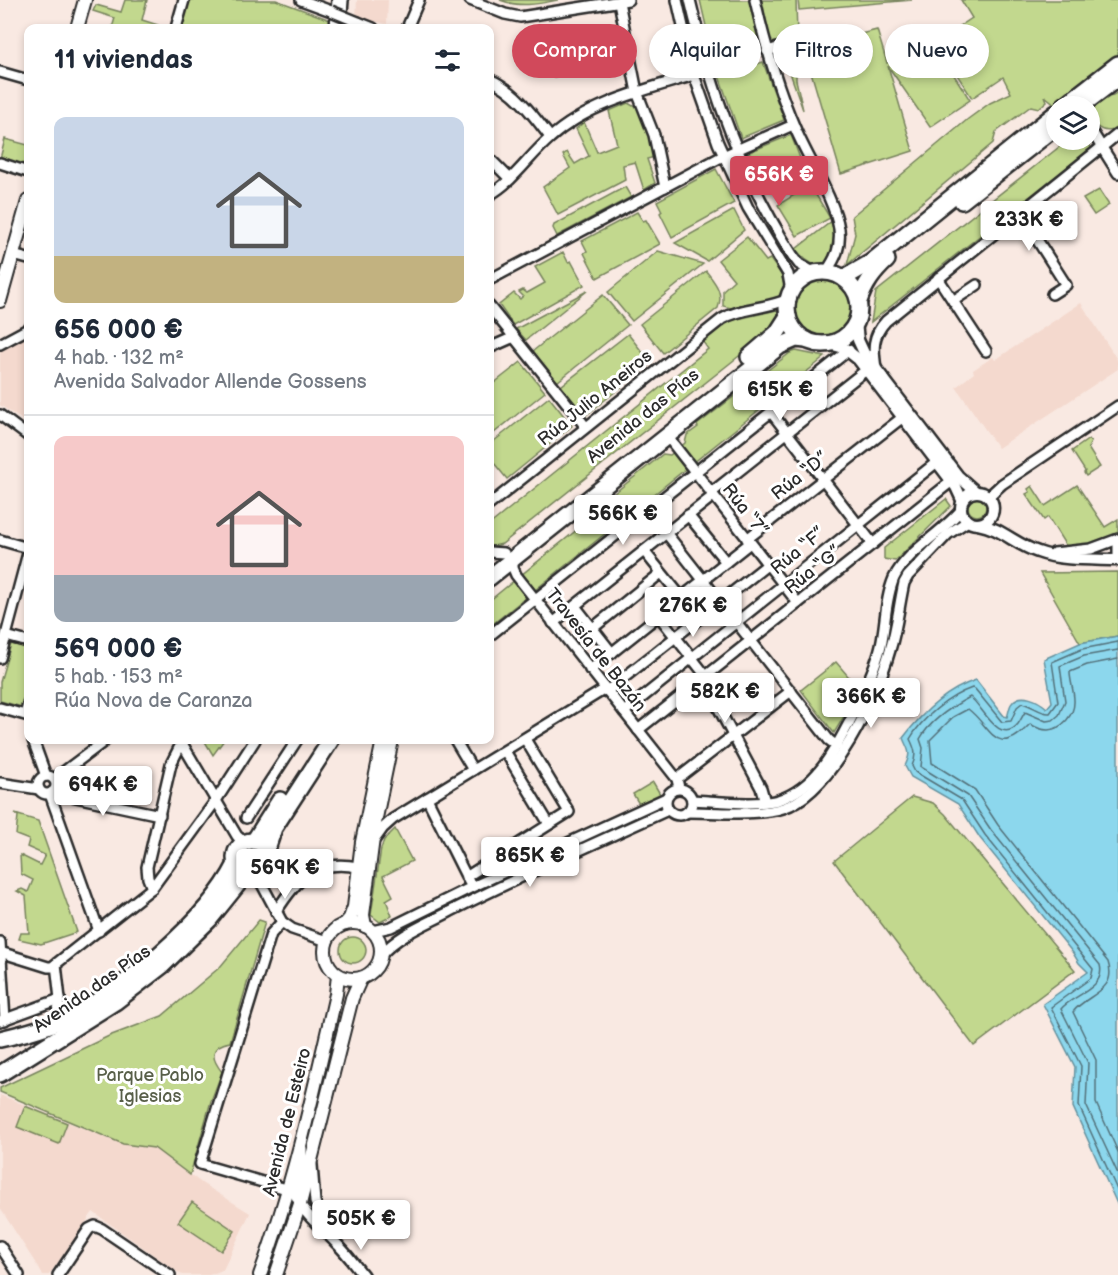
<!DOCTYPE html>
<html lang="es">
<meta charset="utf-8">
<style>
body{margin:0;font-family:"Balsamiq Sans",sans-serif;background:#f6f6f7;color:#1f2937;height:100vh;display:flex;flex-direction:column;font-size:22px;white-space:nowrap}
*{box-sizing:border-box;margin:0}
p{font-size:20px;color:#747a83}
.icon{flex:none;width:33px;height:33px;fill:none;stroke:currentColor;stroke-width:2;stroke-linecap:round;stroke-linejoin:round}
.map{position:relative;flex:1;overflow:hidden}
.sheet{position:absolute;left:24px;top:24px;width:470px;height:720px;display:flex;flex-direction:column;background:#fff;border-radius:12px;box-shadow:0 3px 9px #0003}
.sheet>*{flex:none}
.hud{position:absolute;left:512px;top:24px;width:516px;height:54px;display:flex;gap:12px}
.controls{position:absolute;left:1046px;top:96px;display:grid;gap:12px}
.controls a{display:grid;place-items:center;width:54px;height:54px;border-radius:50%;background:#fff;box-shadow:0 3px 9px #0003;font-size:30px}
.price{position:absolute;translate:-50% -51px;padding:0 14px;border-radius:6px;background:#fff;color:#222;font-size:20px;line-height:39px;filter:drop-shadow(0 2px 3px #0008)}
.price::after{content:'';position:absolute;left:50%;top:36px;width:18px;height:14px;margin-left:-9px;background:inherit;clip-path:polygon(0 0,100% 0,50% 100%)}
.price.active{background:#d1495b;color:#fff}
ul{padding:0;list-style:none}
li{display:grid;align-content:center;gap:12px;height:318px;padding:0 30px}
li+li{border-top:2px solid #e0e1e3}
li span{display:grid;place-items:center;height:186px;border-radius:12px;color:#555}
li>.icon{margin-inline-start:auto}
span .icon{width:108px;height:108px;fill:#fffc;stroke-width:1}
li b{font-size:26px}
h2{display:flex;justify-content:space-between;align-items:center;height:72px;padding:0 30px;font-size:26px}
.chip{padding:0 21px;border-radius:27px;background:#fff;box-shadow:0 3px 9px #0003;font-size:21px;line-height:54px}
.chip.active{background:#d1495b;color:#fff}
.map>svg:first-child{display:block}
.built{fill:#f4d9ce}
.green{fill:#c2d88e;stroke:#76825c;stroke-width:1.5}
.water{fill:#8cd7ed;stroke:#65929f;stroke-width:1.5}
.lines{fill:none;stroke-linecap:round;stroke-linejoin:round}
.shore{stroke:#527079;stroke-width:1.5}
.minor-casing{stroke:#2b2b2b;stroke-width:14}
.tertiary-casing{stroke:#2b2b2b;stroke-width:15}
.secondary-casing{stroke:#2b2b2b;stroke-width:16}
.trunk-casing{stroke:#2b2b2b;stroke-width:20}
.minor{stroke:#fff;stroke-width:9}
.tertiary{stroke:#fff;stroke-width:10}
.secondary{stroke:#fff;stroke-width:12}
.trunk{stroke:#fff;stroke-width:15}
.minor-bridge-casing{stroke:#2b2b2b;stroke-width:14;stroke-linecap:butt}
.minor-bridge{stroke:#fff;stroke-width:9}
.labels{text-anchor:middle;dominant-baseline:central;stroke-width:6;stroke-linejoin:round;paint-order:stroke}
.street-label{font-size:18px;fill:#2b2b2b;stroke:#fff}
.park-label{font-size:18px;fill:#585f49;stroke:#fff}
</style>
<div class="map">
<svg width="1118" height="1275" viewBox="0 0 1118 1275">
<rect width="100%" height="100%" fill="#f9e9e2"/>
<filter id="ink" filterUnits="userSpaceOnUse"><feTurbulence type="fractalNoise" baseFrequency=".0167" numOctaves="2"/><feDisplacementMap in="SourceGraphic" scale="12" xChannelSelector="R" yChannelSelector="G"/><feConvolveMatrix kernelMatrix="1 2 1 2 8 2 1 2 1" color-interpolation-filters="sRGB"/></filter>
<g filter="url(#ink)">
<g class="built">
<polygon points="357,0 388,0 387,24 356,17"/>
<polygon points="1081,303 1118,361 1118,369 998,448 956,387 974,373 973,370 993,357 995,360"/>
<polygon points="28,333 28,424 0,405 0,348"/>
<polygon points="0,1095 123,1144 154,1148 203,1184 250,1213 223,1270 209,1275 182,1275 93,1212 49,1275 43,1275 0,1208"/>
</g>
<g class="green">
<polygon points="125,0 147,0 142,20 158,25 157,28 112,28 115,18 93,11 96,5 121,12"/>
<polygon points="189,0 276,0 333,21 332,28 181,28"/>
<path d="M500,0H558C538,4 520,8 500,0Z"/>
<polygon points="700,0 749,0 760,48 714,61"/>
<polygon points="762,0 796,0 797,38 775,44 770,42"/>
<polygon points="798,0 912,0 799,10"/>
<polygon points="961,0 1118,0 1118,56 1056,105 1045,96 1047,101 1039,108 1031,106 996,132 993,143 847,265 855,234 852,216 968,119 990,103 1011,93 1003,77 972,98 936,42 972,18"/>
<polygon points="877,30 887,63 929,36 970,100 930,127 888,66 913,151 841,174 804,48"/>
<polygon points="796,50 796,80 803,110 786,61 788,54"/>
<polygon points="763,62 784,120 741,138 719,76"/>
<path d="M1118,92V127C1104,138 1086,123 1094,108C1099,101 1111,97 1118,92Z"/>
<polygon points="628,103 633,106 639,104 651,134 655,157 647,159 655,183 644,190 635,162 623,165 625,180 558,215 543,187 570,168 563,155 567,152 575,164 589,156 576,129 584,122 597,152 617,144 609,111"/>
<polygon points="791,135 803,166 763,187 747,153"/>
<polygon points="5,139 28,145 27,166 0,159"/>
<polygon points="1068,140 1088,140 1091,148 871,322 876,292"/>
<polygon points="716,169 734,203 672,237 660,213 662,211 657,201"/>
<polygon points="810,185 830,218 797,236 778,205"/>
<polygon points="625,187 631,197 557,236 553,228 554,225"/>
<polygon points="1099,190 1109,205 1094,215 1083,199"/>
<polygon points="734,210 744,230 707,261 675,243"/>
<polygon points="637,212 643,221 646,220 660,244 597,278 584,253 587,251 582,241"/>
<path d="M832,221C833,230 835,240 834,250C829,277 806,264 796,249Z"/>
<polygon points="747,237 766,261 770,259 781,274 785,288 778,298 774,299 731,308 723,306 723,290 734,280 718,260"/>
<polygon points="658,251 703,264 632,321 608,292"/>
<polygon points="563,252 568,262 571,261 584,285 513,325 499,305 514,293 520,299 523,296 519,292 523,290 527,293 545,283 535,267"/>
<path d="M706,271C715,283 724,292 718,308L663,353L640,324Z"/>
<circle cx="824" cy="308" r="30"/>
<polygon points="587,291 526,340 516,329"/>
<polygon points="603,295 628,325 557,382 533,351"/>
<polygon points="777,310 779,314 771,329 758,341 502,544 489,547 489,525 708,349 703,342 726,323 733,320"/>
<polygon points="628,334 651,363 585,416 561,386"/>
<polygon points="796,351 825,357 489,627 489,601 594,516 597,507 663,454 670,455 685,443 687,435 698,427 697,425 790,353"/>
<polygon points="521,362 545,392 489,437 489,387"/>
<polygon points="549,397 572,426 507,479 489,457 489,445"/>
<polygon points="1089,439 1091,442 1088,448 1100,467 1086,476 1084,473 1085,471 1072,451"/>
<polygon points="1077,485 1105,527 1118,519 1118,533 1090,545 1066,546 1048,517 1044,520 1026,494 1030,492 1028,489 1032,486 1045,506"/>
<circle cx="977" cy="507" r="9"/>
<polygon points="946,499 951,506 895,561 884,559 884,548"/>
<polygon points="1118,572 1118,636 1080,643 1040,573"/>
<polygon points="11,644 28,648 28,684 22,707 0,701 0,682"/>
<polygon points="836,662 860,690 834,733 801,690"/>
<polygon points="204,740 224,740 213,755"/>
<polygon points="653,782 660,794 639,804 633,794"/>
<polygon points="912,797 933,803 945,814 1075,970 974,1046 834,861"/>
<polygon points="15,814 38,821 77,932 41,944 19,939 21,933 29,933 26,896 17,891 22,889 28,892 33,880 21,874 20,855 40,865 45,855 27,847 29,840 16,835 18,816"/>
<polygon points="395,829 412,861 383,876 393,896 386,900 392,916 380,922 371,915 381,849 384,840"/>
<circle cx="252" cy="858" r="13"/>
<path d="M259,920L265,922L230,1042C210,1046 210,1057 222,1072L211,1101L190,1175L154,1148L123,1144L0,1092V1088L109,1036L162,1016L220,967Z"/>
<circle cx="353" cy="950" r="13"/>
<polygon points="25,1106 67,1123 59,1144 17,1127"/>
<polygon points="192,1202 235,1231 221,1251 178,1222"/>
</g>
<path class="water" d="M1118,636V1206L1073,1107L1075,1067L1043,1004L1088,972L1079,963L1073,953L980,838L958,804L911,777L905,766C912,751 908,751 903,738C922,713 946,690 976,680L1004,716L1007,717C1009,713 1009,706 1012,703C1021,691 1039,701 1047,708L1052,702L1044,659L1080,643Z"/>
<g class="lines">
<g class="shore">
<path d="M1118,642L1082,649L1052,662L1058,702L1050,713C1041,714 1032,705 1022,703L1017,707L1011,721L1002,722L975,689L972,688C949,696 922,718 910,739C915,749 917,755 912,766L915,772L962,800L985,835L1093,969L1091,978L1051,1007L1081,1066L1079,1106L1118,1192"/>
<path d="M1118,650L1084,656L1060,666L1065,701L1059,715L1053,720L1046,721L1025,712C1023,715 1021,720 1018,724C999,747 982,705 970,697C951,707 930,721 920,739L923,748L921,767L968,796L991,830L1100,965C1106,989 1072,995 1061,1009L1088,1063L1086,1105L1118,1174"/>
<path d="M1118,659L1087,665L1070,672C1070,681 1074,691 1074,700C1075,715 1062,729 1048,730C1041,730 1035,727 1030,724C996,761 991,726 968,709L953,717L930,740L932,763L975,790L998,825L1108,962C1118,992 1086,994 1073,1012L1096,1060V1103L1118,1152"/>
</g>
<defs>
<g id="minor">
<polyline points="301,0 331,11"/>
<polyline points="470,0 505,14 520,17 628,0"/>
<polyline points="677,0 694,75 718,143 748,208 788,274 791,291"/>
<path d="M690,0C712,93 742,176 793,256L799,264L815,273"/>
<path d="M755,0C765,44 777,87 795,128C807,157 835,200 839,229C841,247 836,258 826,272"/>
<polyline points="619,2 637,92 654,135 665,187"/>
<polyline points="358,22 373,28"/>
<polyline points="176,28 184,0"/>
<polyline points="407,28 419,0"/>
<polyline points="767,51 795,43"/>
<polyline points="550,71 630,58"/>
<polyline points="0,72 28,80"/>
<path d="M489,79C515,90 533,115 550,137"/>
<polyline points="1089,127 1118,173"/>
<polyline points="489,158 510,179"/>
<polyline points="0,163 28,172"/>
<path d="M489,195C513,182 529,156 550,138C589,103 645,90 694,75"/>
<polyline points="1020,213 1066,285 1052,294"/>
<polyline points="13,255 28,259"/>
<polyline points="938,278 986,351"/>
<polyline points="489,280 723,156 793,125"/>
<polyline points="953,301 977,285"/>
<polyline points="489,306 586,427"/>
<polyline points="0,344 28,329"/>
<polyline points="489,348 514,337"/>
<path d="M876,368C873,349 872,336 886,321L1118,134"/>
<polyline points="771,412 873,544"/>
<polyline points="0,415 28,436"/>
<polyline points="667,436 798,603"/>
<polyline points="711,493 866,370"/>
<polyline points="989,496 1002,484 1118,406"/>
<path d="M489,505L722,319C742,307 767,309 788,299"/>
<polyline points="648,510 829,740 837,746"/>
<polyline points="688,515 726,562"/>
<polyline points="747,539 903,417"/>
<polyline points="0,540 28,548"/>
<polyline points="1118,545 1118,557"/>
<polyline points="644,551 682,598"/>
<polyline points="489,552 504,553"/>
<polyline points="1054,553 1091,549 1118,539"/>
<polyline points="513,558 513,568 516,575 677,779 679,788"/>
<polyline points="575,606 612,653"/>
<polyline points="659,616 706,676"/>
<polyline points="553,623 713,496"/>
<polyline points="593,628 661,573"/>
<polyline points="6,636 28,642"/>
<polyline points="489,636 849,350"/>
<polyline points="0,658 28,553"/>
<polyline points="590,670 750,543"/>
<polyline points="703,679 761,788 765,802"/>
<polyline points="607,691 767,565"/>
<polyline points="0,708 25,715 28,704"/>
<polyline points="624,712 937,462"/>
<polyline points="638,730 952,481"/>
<polyline points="33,740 46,776"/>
<polyline points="180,740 237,836 244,842"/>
<polyline points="455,740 473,770"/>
<polyline points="505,751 549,824"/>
<circle cx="47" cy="785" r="9"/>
<polyline points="54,779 106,740"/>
<polyline points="677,779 791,691"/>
<polyline points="0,783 39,789"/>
<circle cx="679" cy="802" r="13"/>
<polyline points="52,792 160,815"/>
<polyline points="50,794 99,931"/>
<polyline points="427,798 469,882"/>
<path d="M692,800C716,801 757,806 778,800C819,787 838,744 856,709C865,688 876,667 881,645C886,623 885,599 894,578C907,551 942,533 961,510"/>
<path d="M687,812C715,812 758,816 783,808C832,793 877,696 890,650C897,628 899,605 904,583L908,576L948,534L968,521"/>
<polyline points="246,818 297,740"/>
<polyline points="373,842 383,828 393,819 605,689"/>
<polyline points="257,875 282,922 292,929 327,941"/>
<polyline points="466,877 569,812 525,739"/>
<polyline points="152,888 148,878 147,867 171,764 182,742"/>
<path d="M276,912C297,878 315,859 358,867"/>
<polyline points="282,922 271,934 200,1164 290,1190"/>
<polyline points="373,931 391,927 472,887 666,798"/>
<polyline points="0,942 5,1020"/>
<polyline points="0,952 48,967 52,967 152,888 217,799 255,740"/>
<path d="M381,955C399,934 427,924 451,911C522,875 596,843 668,810"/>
<polyline points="56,964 60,999 56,1022"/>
<polyline points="0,1021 60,999"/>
<path d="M302,1148V1161L295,1194C303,1214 321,1227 335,1242C346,1252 354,1264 363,1275"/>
<polyline points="312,1165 315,1202 322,1219 330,1231"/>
<polyline points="0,1246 19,1275"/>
<polyline points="58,1275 89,1229 95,1226 102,1229 170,1275"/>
</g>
<g id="tertiary">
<polyline points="856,323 858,340 864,353 958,476 975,491"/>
<polyline points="829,344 844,348 858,359 956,487 962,500"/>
<circle cx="977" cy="508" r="16"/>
<path d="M978,524C1001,528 1016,545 1038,552C1062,561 1092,559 1118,560"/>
</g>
<g id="secondary">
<polyline points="77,28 85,0"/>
<polyline points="0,301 28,201"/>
<circle cx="353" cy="951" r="28"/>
<polyline points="345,924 350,918 354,907 362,842 383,740"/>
<polyline points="365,926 363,915 375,823 392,740"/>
<path d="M260,1275C294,1183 314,1090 336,994L338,975"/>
<polyline points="276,1275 300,1204 352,998 361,978"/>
</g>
<g id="trunk">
<polyline points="338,28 340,0"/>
<polyline points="1064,106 1118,64"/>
<polyline points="1081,106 1118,78"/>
<polyline points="962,201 1056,127"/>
<circle cx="823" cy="308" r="36"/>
<polyline points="844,278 870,263 1056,113"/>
<path d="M859,301C865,284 873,273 887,260"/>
<polyline points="749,357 777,333 788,316"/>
<polyline points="489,578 780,346 796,339 806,340"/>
<circle cx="252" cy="858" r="17"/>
<polyline points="254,841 280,800"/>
<polyline points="267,849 274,828 331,740"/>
<path d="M0,1039C22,1034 46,1028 66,1018C122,992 208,920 236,864"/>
<polyline points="0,1074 115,1002 163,965 209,920 246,874"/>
</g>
</defs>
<use href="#minor" class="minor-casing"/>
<use href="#tertiary" class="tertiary-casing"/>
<use href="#secondary" class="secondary-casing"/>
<use href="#trunk" class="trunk-casing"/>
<use href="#minor" class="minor"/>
<use href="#tertiary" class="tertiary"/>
<use href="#secondary" class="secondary"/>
<use href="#trunk" class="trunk"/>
<defs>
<polyline id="minor-bridge" points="331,11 358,22"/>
</defs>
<use href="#minor-bridge" class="minor-bridge-casing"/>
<use href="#minor-bridge" class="minor-bridge"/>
</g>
</g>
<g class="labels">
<g class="street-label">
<text transform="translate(595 398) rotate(-39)">Rúa Julio Aneiros</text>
<text transform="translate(643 416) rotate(-39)">Avenida das Pías</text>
<text transform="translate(800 476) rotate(-38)">Rúa “D”</text>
<text transform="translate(745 510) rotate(52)">Rúa “7”</text>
<text transform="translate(798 551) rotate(-39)">Rúa “F”</text>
<text transform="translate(813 570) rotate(-38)">Rúa “G”</text>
<text transform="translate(596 650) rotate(52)">Travesía de Bazán</text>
<text transform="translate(92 989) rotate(-35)">Avenida das Pías</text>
<text transform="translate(287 1122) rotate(-76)">Avenida de Esteiro</text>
</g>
<g class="park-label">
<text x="150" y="1075">Parque Pablo<tspan x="150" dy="21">Iglesias</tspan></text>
</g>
</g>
</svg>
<div class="controls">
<a><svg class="icon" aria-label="layers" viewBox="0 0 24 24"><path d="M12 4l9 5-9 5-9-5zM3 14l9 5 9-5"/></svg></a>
</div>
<b class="price active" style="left:779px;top:207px">656K €</b>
<b class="price" style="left:1029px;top:252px">233K €</b>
<b class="price" style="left:780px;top:422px">615K €</b>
<b class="price" style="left:623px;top:546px">566K €</b>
<b class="price" style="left:693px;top:638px">276K €</b>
<b class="price" style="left:725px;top:724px">582K €</b>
<b class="price" style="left:871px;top:729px">366K €</b>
<b class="price" style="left:103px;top:817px">694K €</b>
<b class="price" style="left:530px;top:888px">865K €</b>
<b class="price" style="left:285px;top:900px">569K €</b>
<b class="price" style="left:361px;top:1251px">505K €</b>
<div class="hud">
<a class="chip active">Comprar</a>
<a class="chip">Alquilar</a>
<a class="chip">Filtros</a>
<a class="chip">Nuevo</a>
</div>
<section class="sheet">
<h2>11 viviendas<svg class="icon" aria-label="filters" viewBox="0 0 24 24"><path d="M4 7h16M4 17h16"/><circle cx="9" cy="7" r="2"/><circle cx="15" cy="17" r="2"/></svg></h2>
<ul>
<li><span style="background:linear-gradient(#c9d6e8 75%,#c2b280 0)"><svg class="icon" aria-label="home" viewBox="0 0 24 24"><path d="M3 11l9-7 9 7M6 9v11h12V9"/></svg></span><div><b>656 000 €</b><p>4 hab. · 132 m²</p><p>Avenida Salvador Allende Gossens</p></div></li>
<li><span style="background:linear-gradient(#f6c9c9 75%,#9aa5b1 0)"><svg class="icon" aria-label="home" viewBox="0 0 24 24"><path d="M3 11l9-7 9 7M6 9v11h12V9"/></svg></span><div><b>569 000 €</b><p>5 hab. · 153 m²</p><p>Rúa Nova de Caranza</p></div></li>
</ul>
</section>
</div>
